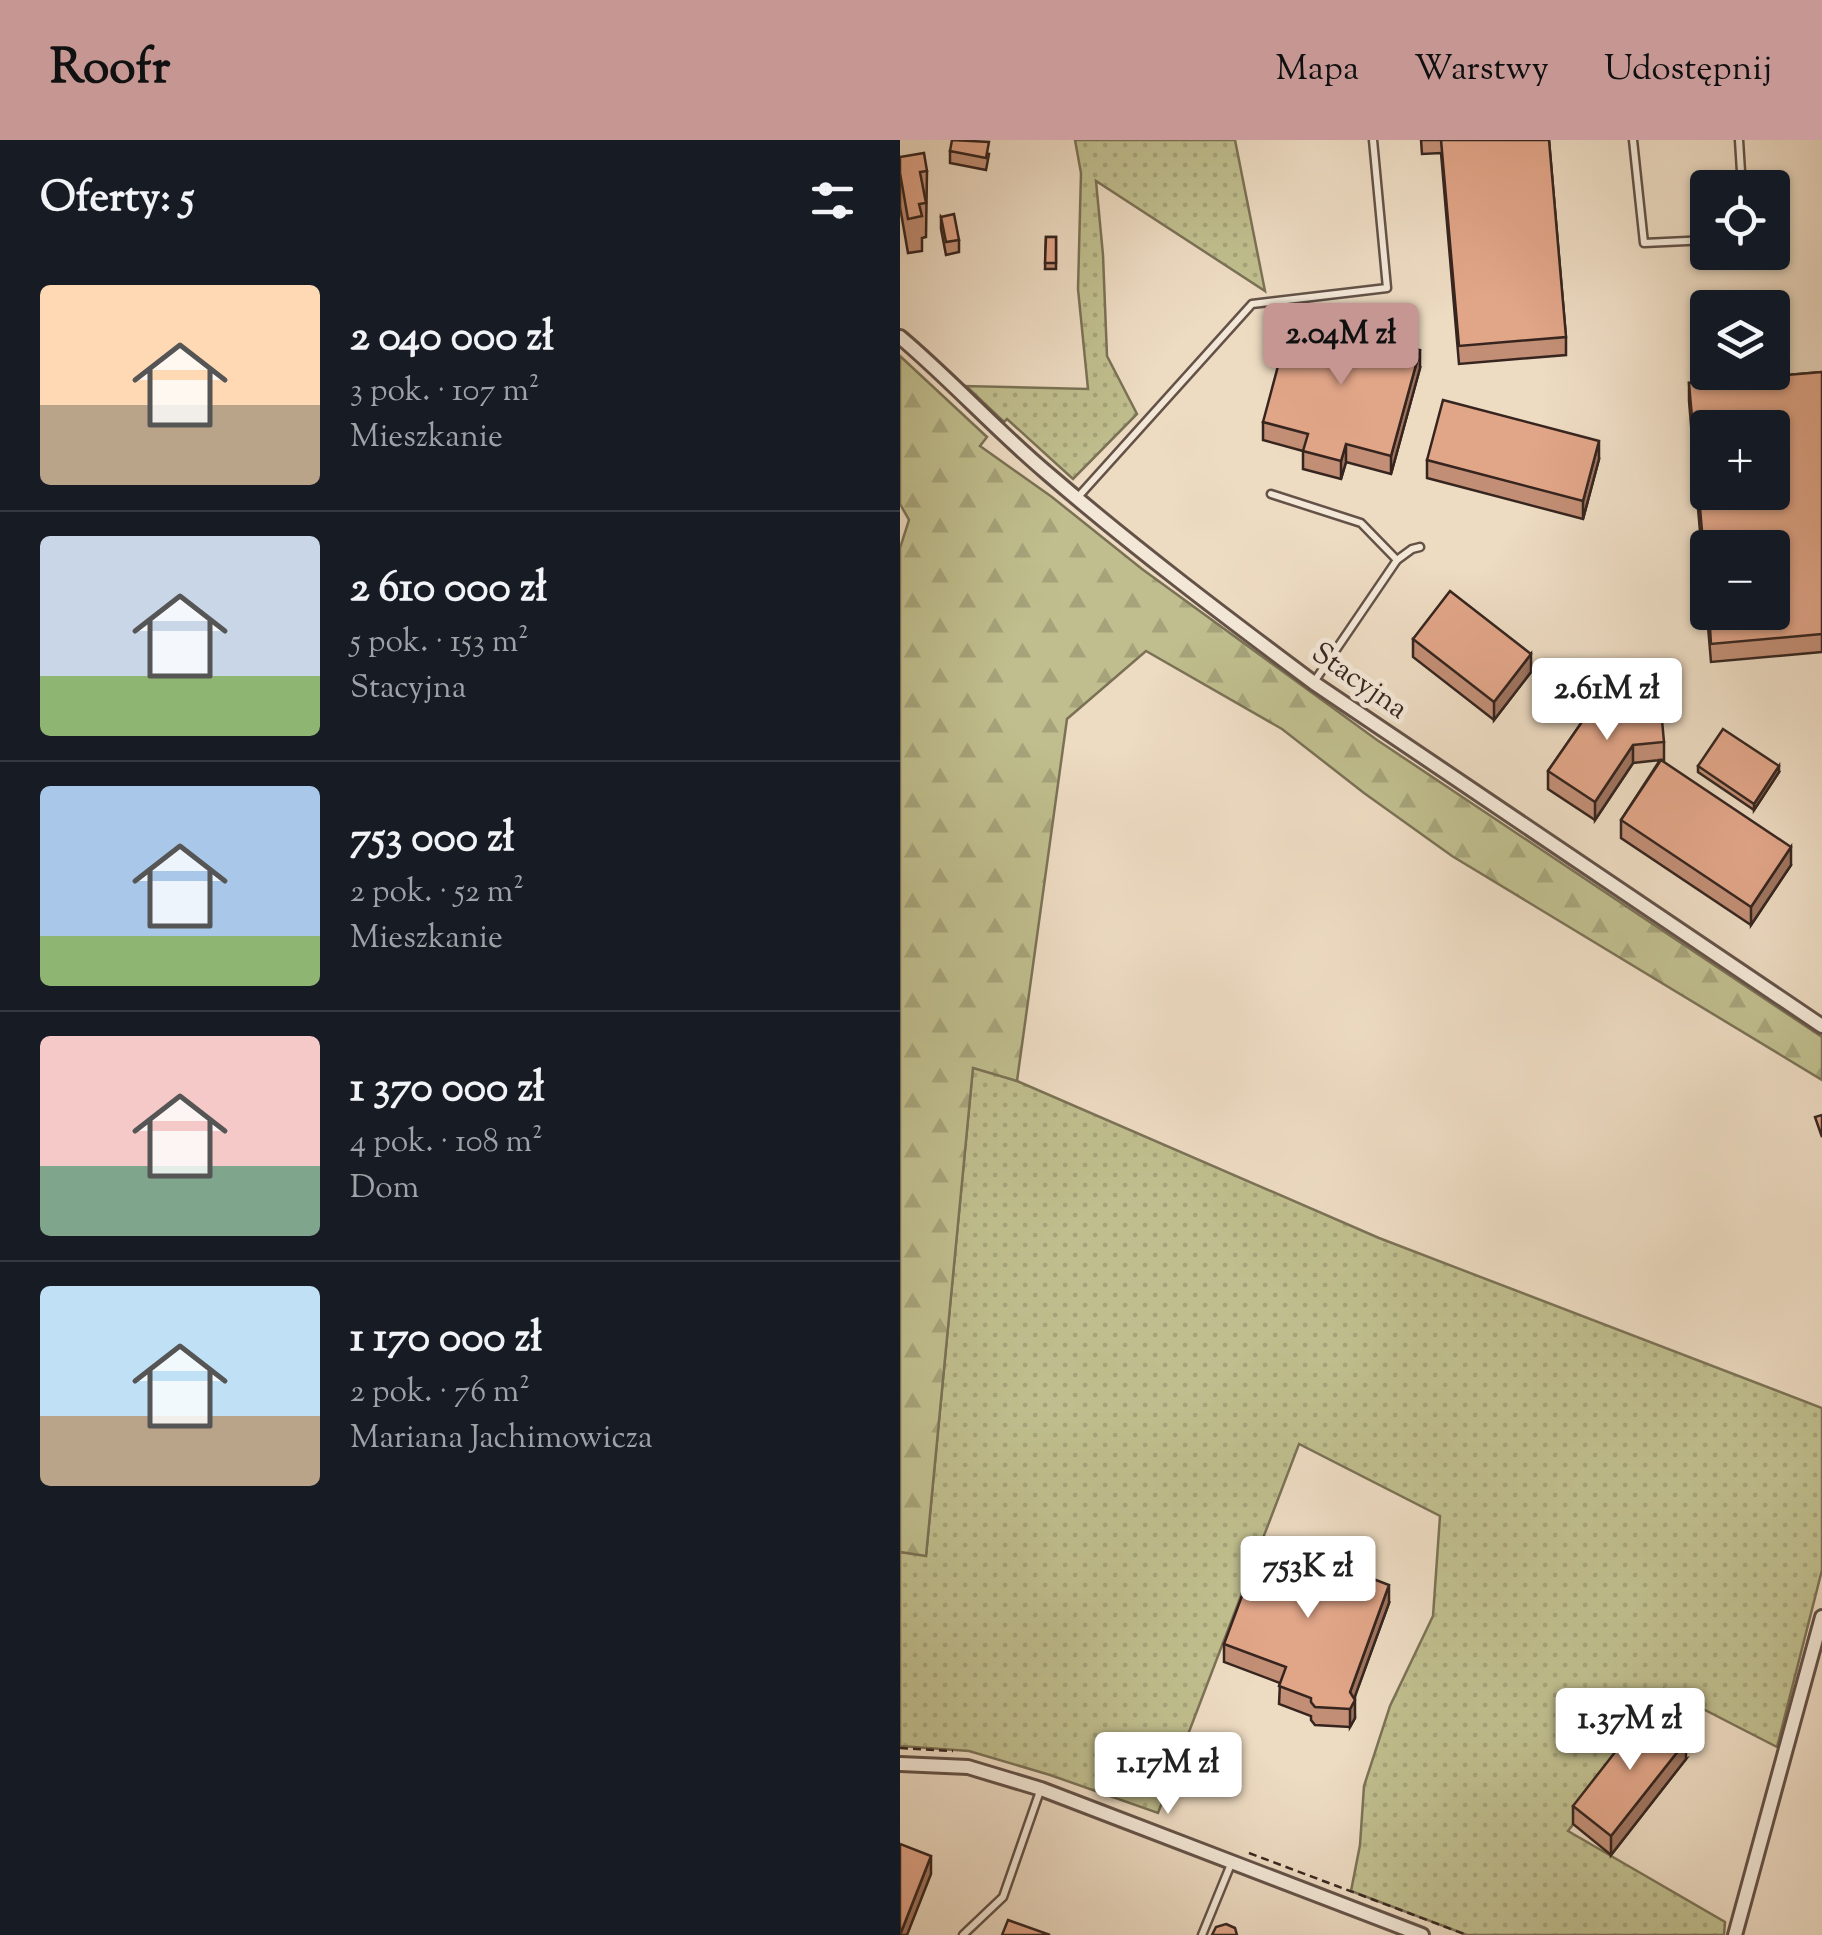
<!DOCTYPE html>
<html lang="pl">
<meta charset="utf-8">
<style>
body{margin:0;font-family:"Sorts Mill Goudy",serif;background:#20242c;color:#f1f3f6;height:100vh;display:flex;flex-direction:column;font-size:38px;white-space:nowrap}
*{box-sizing:border-box;margin:0}
p{font-size:32px;color:#9ea1a6}
.icon{flex:none;width:55px;height:55px;fill:none;stroke:currentColor;stroke-width:2;stroke-linecap:round;stroke-linejoin:round}
.map{position:relative;flex:1;overflow:hidden}
.side{display:flex;flex-direction:column;background:#171b24;width:900px}
.side>*{flex:none}
.buttons{position:absolute;left:790px;top:30px;display:grid;gap:20px}
.buttons a{display:grid;place-items:center;width:100px;height:100px;border-radius:10px;background:#171b24;box-shadow:0 2px 8px #0004;font-size:50px}
.price{position:absolute;translate:-50% -85px;padding:0 22px;border-radius:10px;background:#fff;color:#222;font-size:32px;line-height:65px;filter:drop-shadow(0 2px 5px #0008)}
.price::after{content:'';position:absolute;left:50%;top:60px;width:30px;height:22px;margin-left:-15px;background:inherit;clip-path:polygon(0 0,100% 0,50% 100%)}
.price.active{background:#c59692;color:#111}
ul{padding:0;list-style:none}
li{display:flex;align-items:center;gap:30px;height:250px;padding:0 40px}
li+li{border-top:2px solid #363941}
li span{display:grid;place-items:center;flex:none;width:280px;height:200px;border-radius:10px;color:#555}
li>.icon{margin-inline-start:auto}
span .icon{width:120px;height:120px;fill:#fffc;stroke-width:1}
li b{font-size:42px}
h2{display:flex;justify-content:space-between;align-items:center;height:120px;padding:0 40px;font-size:42px}
header{display:flex;align-items:center;gap:60px;box-sizing:border-box;height:140px;padding:0 50px;background:#c59692;color:#111}
header strong{font-size:48px}
nav{display:flex;gap:55px;margin-inline-start:auto;font-size:35px}
main{display:flex;flex:1;min-height:0}
.map>svg:first-child{display:block}
.grass{fill:url(#grass-dots);stroke:#7b7256;stroke-width:2.5}
.forest{fill:url(#forest-firs);stroke:#7b7256;stroke-width:2.5}
.lines{fill:none;stroke-linecap:round;stroke-linejoin:round}
.service-casing{stroke:#645248;stroke-width:11}
.minor-casing{stroke:#645248;stroke-width:18}
.path{stroke:#36251f;stroke-width:2.5;stroke-dasharray:8 5;stroke-linecap:butt}
.service{stroke:#f3e8d7;stroke-width:6}
.minor{stroke:#f3e8d7;stroke-width:12}
.wall{fill:#c28e75;stroke:#36251f;stroke-width:2.5;fill-rule:evenodd}
.shaded-wall{fill:#9e745f;stroke:#36251f;stroke-width:2.5}
.building{fill:#e1a588;stroke:#36251f;stroke-width:2.5;fill-rule:evenodd}
.labels{text-anchor:middle;dominant-baseline:central;stroke-width:10;stroke-linejoin:round;paint-order:stroke}
.street-label{font-size:30px;fill:#36251f;stroke:#f3e8d7}
</style>
<header>
<strong>Roofr</strong>
<nav><a>Mapa</a><a>Warstwy</a><a>Udostępnij</a></nav>
</header>
<main>
<section class="side">
<h2>Oferty: 5<svg class="icon" aria-label="filters" viewBox="0 0 24 24"><path d="M4 7h16M4 17h16"/><circle cx="9" cy="7" r="2"/><circle cx="15" cy="17" r="2"/></svg></h2>
<ul>
<li><span style="background:linear-gradient(#ffd9b3 60%,#b9a48a 0)"><svg class="icon" aria-label="home" viewBox="0 0 24 24"><path d="M3 11l9-7 9 7M6 9v11h12V9"/></svg></span><div><b>2 040 000 zł</b><p>3 pok. · 107 m²</p><p>Mieszkanie</p></div></li>
<li><span style="background:linear-gradient(#c9d6e8 70%,#8fb573 0)"><svg class="icon" aria-label="home" viewBox="0 0 24 24"><path d="M3 11l9-7 9 7M6 9v11h12V9"/></svg></span><div><b>2 610 000 zł</b><p>5 pok. · 153 m²</p><p>Stacyjna</p></div></li>
<li><span style="background:linear-gradient(#a9c7e8 75%,#8fb573 0)"><svg class="icon" aria-label="home" viewBox="0 0 24 24"><path d="M3 11l9-7 9 7M6 9v11h12V9"/></svg></span><div><b>753 000 zł</b><p>2 pok. · 52 m²</p><p>Mieszkanie</p></div></li>
<li><span style="background:linear-gradient(#f6c9c9 65%,#7fa58c 0)"><svg class="icon" aria-label="home" viewBox="0 0 24 24"><path d="M3 11l9-7 9 7M6 9v11h12V9"/></svg></span><div><b>1 370 000 zł</b><p>4 pok. · 108 m²</p><p>Dom</p></div></li>
<li><span style="background:linear-gradient(#bfe0f5 65%,#b9a48a 0)"><svg class="icon" aria-label="home" viewBox="0 0 24 24"><path d="M3 11l9-7 9 7M6 9v11h12V9"/></svg></span><div><b>1 170 000 zł</b><p>2 pok. · 76 m²</p><p>Mariana Jachimowicza</p></div></li>
</ul>
</section>
<div class="map">
<svg width="922" height="1795" viewBox="0 0 922 1795">
<defs>
<pattern id="grass-dots" width="8" height="8" patternUnits="userSpaceOnUse" patternTransform="scale(2.5)"><rect width="8" height="8" fill="#c0be8e"/><path d="M2 2h.1M6 6h.1" fill="none" stroke="#a6a37a" stroke-width="1.8" stroke-linecap="round"/></pattern>
<pattern id="forest-firs" width="22" height="20" patternUnits="userSpaceOnUse" patternTransform="scale(2.5)"><rect width="22" height="20" fill="#c0be8e"/><path d="M5 1l3.5 6h-7zM16 11l3.5 6h-7z" fill="#a6a37a"/></pattern>
</defs>
<rect width="100%" height="100%" fill="#eddbc2"/>
<filter id="stains"><feTurbulence type="fractalNoise" baseFrequency=".002" numOctaves="4"/><feColorMatrix values="0 0 0 0 .2 0 0 0 0 .09 0 0 0 0 .02 0 0 0 .5 -.17"/></filter>
<radialGradient id="worn" r=".72"><stop offset=".6" stop-color="#630" stop-opacity="0"/><stop offset="1" stop-color="#630" stop-opacity=".3"/></radialGradient>
<g class="grass">
<polygon points="175,0 335,0 365,151 196,41 203,115 207,216 237,274 173,339 107,279 104,282 66,246 188,249 178,149 181,33"/>
<polygon points="73,927 117,941 479,1098 922,1268 922,1430 877,1607 764,1549 748,1588 668,1691 825,1782 824,1795 567,1795 451,1751 460,1705 464,1646 490,1566 533,1476 540,1376 399,1304 258,1673 150,1635 69,1611 0,1606 0,1412 26,1415"/>
</g>
<polygon class="forest" points="0,216 87,297 80,306 152,357 242,429 477,600 922,897 922,940 552,716 464,653 382,589 246,511 167,579 117,941 73,928 26,1416 0,1412 0,408 9,380 0,364"/>
<g class="lines">
<defs>
<g id="service">
<polyline points="733,0 744,103 808,100"/>
<polyline points="839,0 842,48"/>
<polyline points="371,354 461,383 497,420 414,542"/>
<polyline points="178,357 352,164 487,148 473,0"/>
<polyline points="497,420 512,409 520,407"/>
<polyline points="63,1795 103,1757 140,1651"/>
<polyline points="302,1795 331,1724"/>
</g>
<g id="minor">
<path d="M0,197C51,240 96,290 147,333C233,407 323,475 414,543L922,886"/>
<polyline points="0,1624 68,1627 141,1649 522,1795"/>
<polyline points="835,1795 922,1477"/>
</g>
</defs>
<use href="#service" class="service-casing"/>
<use href="#minor" class="minor-casing"/>
<g class="path">
<polyline points="0,1608 53,1611"/>
<polyline points="349,1713 567,1795"/>
</g>
<use href="#service" class="service"/>
<use href="#minor" class="minor"/>
</g>
<g class="wall">
<polygon points="521,0 649,0 666,197 666,215 559,224 541,13 522,14"/>
<polygon points="50,11 89,14 86,30 50,23"/>
<polygon points="0,17 27,31 26,97 22,98 22,111 8,113 0,67"/>
<polygon points="41,77 59,100 59,112 46,115 41,89"/>
<polygon points="146,97 156,97 156,129 145,129"/>
<polygon points="520,228 491,334 446,322 441,339 403,329 403,311 363,300 363,282"/>
<path d="M922,232V512L811,522L789,261V243ZM808,408L872,472H808Z"/>
<polygon points="699,319 683,379 527,338 527,320"/>
<polygon points="513,499 631,532 594,580 513,517"/>
<polygon points="693,566 764,602 764,620 761,620 891,725 851,785 721,698 721,680 760,620 733,623 695,680 648,649 648,631"/>
<polygon points="798,626 879,632 854,670 798,632"/>
<polygon points="489,1463 454,1558 455,1578 450,1587 415,1585 411,1580 411,1576 379,1564 380,1543 324,1522 324,1504"/>
<polygon points="786,1619 711,1715 673,1684 673,1666"/>
</g>
<g class="shaded-wall">
<polygon points="520,210 520,228 491,334 491,316"/>
<polygon points="699,301 699,319 683,379 683,361"/>
<polygon points="446,304 446,322 441,339 441,321"/>
<polygon points="631,514 631,532 594,580 594,562"/>
<polygon points="733,605 733,623 695,680 695,662"/>
<polygon points="879,626 879,632 854,670 854,664"/>
<polygon points="891,707 891,725 851,785 851,767"/>
<polygon points="489,1445 489,1463 450,1570 450,1552"/>
<polygon points="455,1560 455,1578 450,1587 450,1569"/>
<polygon points="786,1601 786,1619 711,1715 711,1696"/>
<polygon points="31,1716 31,1734 7,1795 0,1795"/>
</g>
<g class="building">
<polygon points="52,0 89,2 86,18 50,11"/>
<polygon points="541,0 649,0 666,197 559,206"/>
<polygon points="24,13 27,31 20,32 26,63 19,64 22,76 8,79 0,33 0,17"/>
<polygon points="54,74 59,100 46,102 41,77"/>
<polygon points="146,97 156,97 156,123 145,123"/>
<polygon points="392,174 520,210 491,316 446,304 441,321 403,311 408,294 363,282"/>
<path d="M922,232V494L811,504L809,472H872V408H808V459L789,243ZM808,288H872V352H808Z"/>
<polygon points="543,260 699,301 683,361 527,320"/>
<polygon points="550,451 631,514 594,562 513,499"/>
<polygon points="760,558 764,602 733,605 695,662 648,631 693,566"/>
<polygon points="823,589 879,626 854,664 798,626"/>
<polygon points="761,620 891,707 851,767 721,680"/>
<polygon points="922,975 922,997 915,977"/>
<polygon points="364,1397 489,1445 450,1552 455,1560 450,1569 415,1567 411,1562 411,1558 379,1546 386,1527 324,1504"/>
<polygon points="748,1570 786,1601 711,1696 673,1666"/>
<polygon points="0,1704 31,1716 0,1795"/>
<polygon points="108,1780 150,1795 102,1795"/>
<polygon points="326,1784 335,1788 337,1795 312,1795 316,1787"/>
</g>
<g class="labels">
<g class="street-label">
<text transform="translate(459 542) rotate(35)">Stacyjna</text>
</g>
</g>
<rect width="100%" height="100%" filter="url(#stains)"/>
<rect width="100%" height="100%" fill="url(#worn)"/>
</svg>
<div class="buttons">
<a><svg class="icon" aria-label="locate" viewBox="0 0 24 24"><circle cx="12" cy="12" r="6"/><path d="M12 2v4M12 18v4M2 12h4M18 12h4"/></svg></a>
<a><svg class="icon" aria-label="layers" viewBox="0 0 24 24"><path d="M12 4l9 5-9 5-9-5zM3 14l9 5 9-5"/></svg></a>
<a>+</a>
<a>−</a>
</div>
<b class="price active" style="left:441px;top:248px">2.04M zł</b>
<b class="price" style="left:707px;top:603px">2.61M zł</b>
<b class="price" style="left:408px;top:1481px">753K zł</b>
<b class="price" style="left:730px;top:1633px">1.37M zł</b>
<b class="price" style="left:268px;top:1677px">1.17M zł</b>
</div>
</main>
